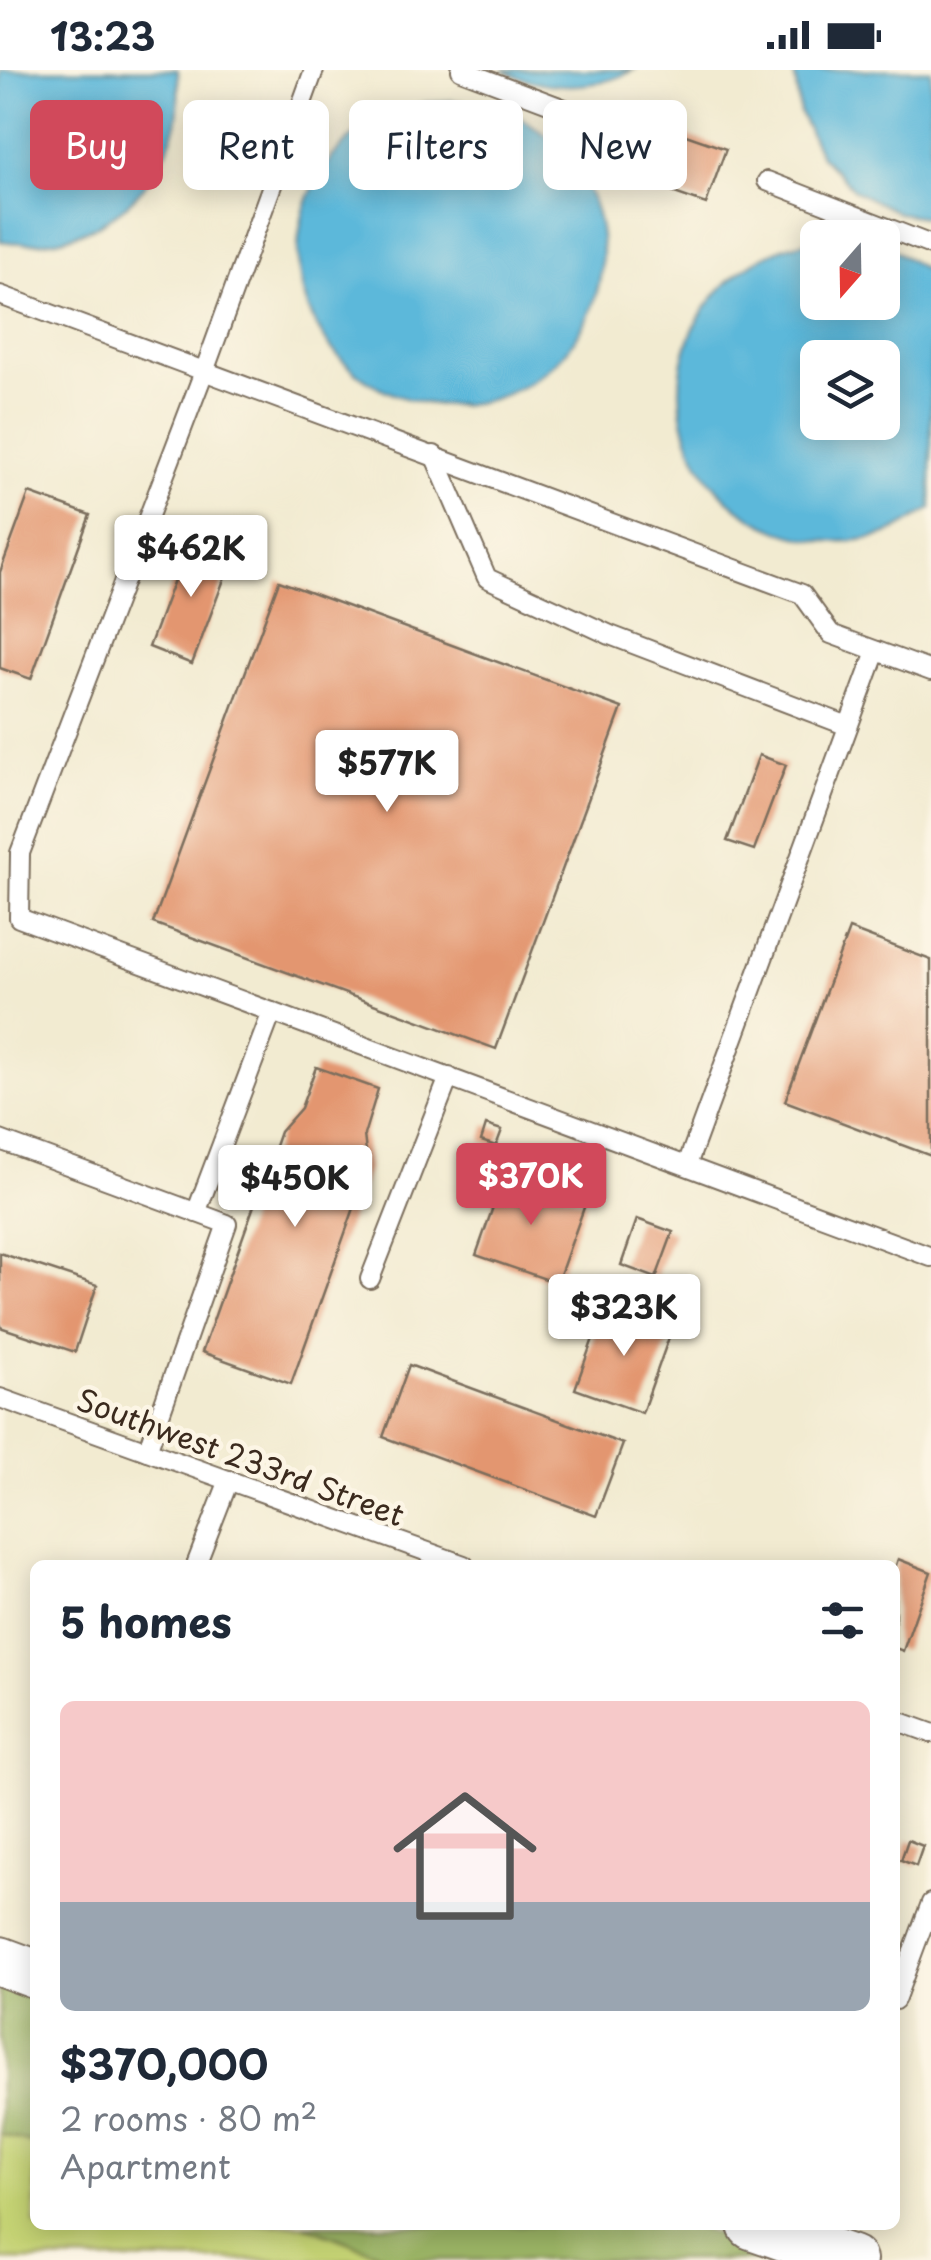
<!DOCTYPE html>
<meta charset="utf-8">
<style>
body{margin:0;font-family:"Playpen Sans",sans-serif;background:#f2f2f3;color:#1f2937;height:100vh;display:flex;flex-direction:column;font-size:38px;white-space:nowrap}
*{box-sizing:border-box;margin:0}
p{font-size:32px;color:#747a83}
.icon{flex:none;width:55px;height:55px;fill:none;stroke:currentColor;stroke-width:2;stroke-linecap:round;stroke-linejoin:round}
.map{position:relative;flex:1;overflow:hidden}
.sheet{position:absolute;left:30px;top:1490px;width:870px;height:670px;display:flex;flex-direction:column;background:#fff;border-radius:15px;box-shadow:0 5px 25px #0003}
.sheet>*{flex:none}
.top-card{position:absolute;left:30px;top:30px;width:872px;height:90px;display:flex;gap:20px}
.needle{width:65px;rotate:200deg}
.fabs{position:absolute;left:800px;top:150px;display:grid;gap:20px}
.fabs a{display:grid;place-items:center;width:100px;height:100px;border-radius:15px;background:#fff;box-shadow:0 5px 25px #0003;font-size:50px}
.price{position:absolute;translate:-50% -85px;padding:0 22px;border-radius:10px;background:#fff;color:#222;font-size:32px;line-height:65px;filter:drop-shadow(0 2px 5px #0008)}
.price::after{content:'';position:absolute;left:50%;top:60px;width:30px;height:22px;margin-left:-15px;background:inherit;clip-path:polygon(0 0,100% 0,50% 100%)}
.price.active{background:#d1495b;color:#fff}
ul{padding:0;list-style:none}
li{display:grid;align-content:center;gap:20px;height:530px;padding:0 30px}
li span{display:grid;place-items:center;height:310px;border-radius:15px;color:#555}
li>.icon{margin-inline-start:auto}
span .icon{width:180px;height:180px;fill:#fffc;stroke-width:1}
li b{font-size:42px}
h2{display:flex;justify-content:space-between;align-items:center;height:120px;padding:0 30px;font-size:42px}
.chip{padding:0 35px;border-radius:15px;background:#fff;box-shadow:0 5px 25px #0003;font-size:35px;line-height:90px}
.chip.active{background:#d1495b;color:#fff}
.status{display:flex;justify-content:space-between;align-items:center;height:70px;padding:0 50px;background:#fff;direction:ltr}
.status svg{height:28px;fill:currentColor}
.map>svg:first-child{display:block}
.green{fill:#c4d273;stroke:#807e48;stroke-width:2.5}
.forest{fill:#9bb465;stroke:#6b6f42;stroke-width:2.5}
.water{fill:#5cb8da;stroke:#4c717c;stroke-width:2.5;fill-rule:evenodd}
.building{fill:#e39670}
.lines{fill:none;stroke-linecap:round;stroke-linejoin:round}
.lane-casing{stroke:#7b6e5d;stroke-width:22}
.secondary-casing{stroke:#7b6e5d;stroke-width:52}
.lane{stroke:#fff;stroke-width:18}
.secondary{stroke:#fff;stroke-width:48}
.labels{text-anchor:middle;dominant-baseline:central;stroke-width:9;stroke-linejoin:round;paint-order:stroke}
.street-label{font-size:30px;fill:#3b2a1e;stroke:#fcf5e5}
</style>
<div class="status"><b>13:23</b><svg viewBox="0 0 49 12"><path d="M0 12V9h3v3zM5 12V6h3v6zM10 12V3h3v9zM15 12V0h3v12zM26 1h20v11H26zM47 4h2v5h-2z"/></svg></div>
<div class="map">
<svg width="931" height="2190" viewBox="0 0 931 2190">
<rect width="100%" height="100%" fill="#fcf5e5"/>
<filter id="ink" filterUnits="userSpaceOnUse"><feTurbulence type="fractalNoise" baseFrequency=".01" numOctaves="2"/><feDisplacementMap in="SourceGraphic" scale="20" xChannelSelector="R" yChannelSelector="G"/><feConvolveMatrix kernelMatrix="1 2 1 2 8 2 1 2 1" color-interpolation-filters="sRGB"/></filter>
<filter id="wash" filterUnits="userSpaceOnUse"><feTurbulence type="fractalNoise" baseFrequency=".0048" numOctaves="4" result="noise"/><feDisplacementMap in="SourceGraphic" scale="40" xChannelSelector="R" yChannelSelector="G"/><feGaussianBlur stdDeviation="2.25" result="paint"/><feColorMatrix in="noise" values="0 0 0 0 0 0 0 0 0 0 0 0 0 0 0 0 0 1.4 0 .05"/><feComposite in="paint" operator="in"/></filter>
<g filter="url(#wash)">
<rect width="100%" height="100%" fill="#f2ebd1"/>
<polygon class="green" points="0,2064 35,2074 35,2155 304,2155 394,2190 0,2190"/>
<g class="forest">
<polygon points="0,1912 35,1924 35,2074 0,2064"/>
<polygon points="304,2155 691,2155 791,2190 394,2190"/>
</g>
<g class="water">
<path d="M0,0H178C178,17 180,38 176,54C154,134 82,184 0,171Z"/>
<path d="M503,0H633C596,21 540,20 503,0Z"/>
<polygon points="794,0 931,0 931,148 898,143 855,121 821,86 800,43"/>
<circle cx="450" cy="183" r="152"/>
<path d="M817,170L818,232H882L883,177L892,179L931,204V439C916,447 900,460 884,465C804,488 712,448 687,365C658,271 724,182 817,170ZM818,288H882V352H818Z"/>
</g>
<g id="blocks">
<g class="building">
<polygon points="660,56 726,79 706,134 640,111"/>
<polygon points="29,423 90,445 31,609 0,598 0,502"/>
<polygon points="190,467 234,483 192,594 149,577"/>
<polygon points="279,511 622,638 496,979 153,853"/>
<polygon points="759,685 786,695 754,780 727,771"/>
<polygon points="849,859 931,890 931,1086 785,1031"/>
<polygon points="316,997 378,1019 364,1065 368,1099 291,1314 202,1282 280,1062 301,1038"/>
<polygon points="486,1055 502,1060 496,1076 481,1071"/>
<polygon points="505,1103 586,1132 557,1213 476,1185"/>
<polygon points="637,1149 673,1162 656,1208 621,1195"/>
<polygon points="0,1183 97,1215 75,1282 0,1257"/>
<polygon points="605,1235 672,1259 642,1343 575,1319"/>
<polygon points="409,1295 623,1374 596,1446 383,1367"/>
<polygon points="898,1489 931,1502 903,1581 895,1578 895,1498"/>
<polygon points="908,1770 923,1776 916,1796 901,1790"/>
</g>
</g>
</g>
<g filter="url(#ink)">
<use href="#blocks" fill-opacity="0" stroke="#7b6e5d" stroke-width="2.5"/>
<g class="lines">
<defs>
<g id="lane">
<polyline points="314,0 205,299 20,783 19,848 931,1187"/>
<polyline points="461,0 631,64"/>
<polyline points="767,111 931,175"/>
<polyline points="0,225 802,524 831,564 931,601"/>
<polyline points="434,385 487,508 610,565 848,656"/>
<polyline points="0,1070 227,1154 147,1381"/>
<polyline points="687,1095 876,581"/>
<polyline points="196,1143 272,942"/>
<polyline points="370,1209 449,1007"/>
<polyline points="0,1328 464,1495"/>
<polyline points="196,1495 229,1410"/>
<polyline points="895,1650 931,1663"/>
<polyline points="895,1930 931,1833"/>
</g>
<g id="secondary">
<polyline points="0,1891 35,1904"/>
<polyline points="752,2155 852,2190"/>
</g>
</defs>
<use href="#lane" class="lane-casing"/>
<use href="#secondary" class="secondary-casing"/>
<use href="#lane" class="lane"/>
<use href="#secondary" class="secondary"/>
</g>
</g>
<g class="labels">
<g class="street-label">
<text transform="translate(241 1386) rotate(20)">Southwest 233rd Street</text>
</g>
</g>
</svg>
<div class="fabs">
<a><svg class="needle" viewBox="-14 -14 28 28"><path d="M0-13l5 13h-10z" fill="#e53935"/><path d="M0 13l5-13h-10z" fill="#747a83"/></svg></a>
<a><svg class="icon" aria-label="layers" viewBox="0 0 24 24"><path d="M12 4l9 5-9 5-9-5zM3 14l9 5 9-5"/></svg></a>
</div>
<b class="price" style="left:191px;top:530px">$462K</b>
<b class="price" style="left:387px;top:745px">$577K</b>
<b class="price active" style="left:531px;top:1158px">$370K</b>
<b class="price" style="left:295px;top:1160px">$450K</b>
<b class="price" style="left:624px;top:1289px">$323K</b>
<div class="top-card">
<a class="chip active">Buy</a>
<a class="chip">Rent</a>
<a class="chip">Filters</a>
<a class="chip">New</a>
</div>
<section class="sheet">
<h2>5 homes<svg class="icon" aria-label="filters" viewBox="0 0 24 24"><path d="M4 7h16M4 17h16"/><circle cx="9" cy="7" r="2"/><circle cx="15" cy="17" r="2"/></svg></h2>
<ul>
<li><span style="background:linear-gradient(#f6c9c9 65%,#9aa5b1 0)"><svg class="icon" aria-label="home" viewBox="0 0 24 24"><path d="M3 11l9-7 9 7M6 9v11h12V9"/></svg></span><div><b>$370,000</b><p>2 rooms · 80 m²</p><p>Apartment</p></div></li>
</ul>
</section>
</div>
